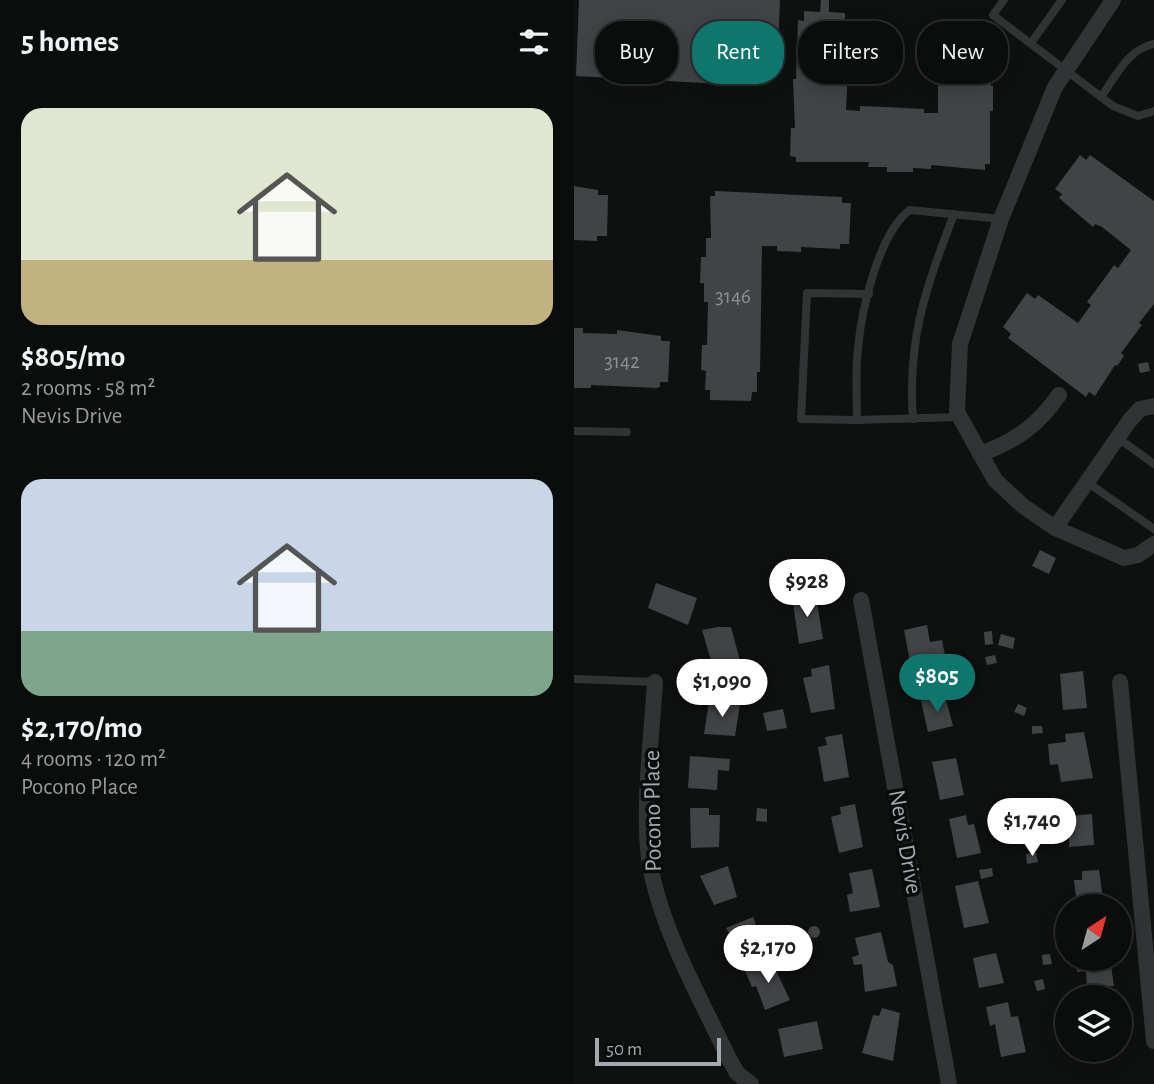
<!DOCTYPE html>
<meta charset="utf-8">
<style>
body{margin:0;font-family:"Alegreya Sans",sans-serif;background:#191a1a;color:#f1f3f6;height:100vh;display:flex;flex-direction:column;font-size:26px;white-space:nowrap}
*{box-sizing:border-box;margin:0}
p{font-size:23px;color:#9a9b9d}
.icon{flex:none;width:38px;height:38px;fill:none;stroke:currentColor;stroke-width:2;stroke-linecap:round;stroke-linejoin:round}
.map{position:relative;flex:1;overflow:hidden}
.drawer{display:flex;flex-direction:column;background:#0b0c0c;width:574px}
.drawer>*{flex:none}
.banner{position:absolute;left:21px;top:21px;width:453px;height:63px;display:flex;gap:14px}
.needle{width:46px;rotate:36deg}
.buttons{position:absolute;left:481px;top:894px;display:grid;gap:14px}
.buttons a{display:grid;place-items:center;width:77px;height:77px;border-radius:50%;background:#0b0c0c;box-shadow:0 4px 18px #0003,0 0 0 2px #2b2c2d;font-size:35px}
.scale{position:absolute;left:21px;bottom:18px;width:126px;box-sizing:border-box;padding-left:7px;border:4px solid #a2aab0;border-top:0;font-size:19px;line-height:24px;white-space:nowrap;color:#a2aab0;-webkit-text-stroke:5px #0a0b0b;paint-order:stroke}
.price{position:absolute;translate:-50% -60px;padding:0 16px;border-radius:24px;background:#fff;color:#222;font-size:23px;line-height:46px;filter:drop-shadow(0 2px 4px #0008)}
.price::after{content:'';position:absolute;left:50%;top:42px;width:21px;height:16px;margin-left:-10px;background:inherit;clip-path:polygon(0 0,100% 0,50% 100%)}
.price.selected{background:#0f766e;color:#fff}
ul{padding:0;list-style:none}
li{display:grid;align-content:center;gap:14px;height:371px;padding:0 21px}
li span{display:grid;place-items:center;height:217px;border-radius:21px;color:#555}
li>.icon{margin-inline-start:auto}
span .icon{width:126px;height:126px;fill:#fffc;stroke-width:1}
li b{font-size:30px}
h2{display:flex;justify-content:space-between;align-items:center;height:84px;padding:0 21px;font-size:30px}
.pill{padding:0 24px;border-radius:28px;background:#0b0c0c;box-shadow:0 4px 18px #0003,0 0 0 2px #2b2c2d;font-size:24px;line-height:63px}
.pill.selected{background:#0f766e;color:#fff}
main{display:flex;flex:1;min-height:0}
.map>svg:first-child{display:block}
.building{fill:#414346}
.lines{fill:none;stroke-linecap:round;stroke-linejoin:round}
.lane{stroke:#313335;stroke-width:8}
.street{stroke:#313335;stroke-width:16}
.labels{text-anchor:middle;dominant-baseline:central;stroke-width:7;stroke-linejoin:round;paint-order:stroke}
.number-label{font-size:21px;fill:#8a9096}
.street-label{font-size:24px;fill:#a2aab0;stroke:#0a0b0b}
</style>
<main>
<section class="drawer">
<h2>5 homes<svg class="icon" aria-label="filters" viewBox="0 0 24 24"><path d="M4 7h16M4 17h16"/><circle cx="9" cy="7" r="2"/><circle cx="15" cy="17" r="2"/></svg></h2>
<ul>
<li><span style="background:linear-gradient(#dfe7d0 70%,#c2b280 0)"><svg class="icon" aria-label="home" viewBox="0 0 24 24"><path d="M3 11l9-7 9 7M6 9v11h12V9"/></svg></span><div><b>$805/mo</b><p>2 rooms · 58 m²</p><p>Nevis Drive</p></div></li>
<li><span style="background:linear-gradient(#c9d6e8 70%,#7fa58c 0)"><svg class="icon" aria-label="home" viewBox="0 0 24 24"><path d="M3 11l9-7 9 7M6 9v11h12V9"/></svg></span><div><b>$2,170/mo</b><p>4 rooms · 120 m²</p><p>Pocono Place</p></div></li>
</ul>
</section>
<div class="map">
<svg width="580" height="1084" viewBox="0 0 580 1084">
<rect width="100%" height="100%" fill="#0f1010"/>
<g class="building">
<polygon points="5,0 206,0 203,78 162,76 162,82 148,84 2,76"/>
<polygon points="247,0 255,0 255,12 271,13 271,22 275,22 277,67 274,67 272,110 286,111 286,106 310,107 350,109 350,113 364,113 364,77 366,66 371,66 372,56 413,57 412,67 417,67 417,86 419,86 419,111 416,111 416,164 411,164 411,170 357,165 357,169 339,168 339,172 313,172 313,167 294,167 295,162 222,162 222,157 216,156 217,128 221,128 219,79 222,79 224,20 230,21 230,11 246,12"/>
<polygon points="506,155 512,160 516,155 580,201 580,304 565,323 568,325 547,353 550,356 543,366 541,365 521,396 515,392 512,397 434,338 437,334 429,327 453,293 461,299 464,295 504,323 517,305 513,302 533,275 540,265 544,268 557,250 528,227 521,224 519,227 485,198 488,194 481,189"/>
<polygon points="0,186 24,190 24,195 34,195 33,236 23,236 23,241 0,240"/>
<polygon points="141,191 268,197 268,203 277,203 275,244 266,244 266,249 227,247 227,252 203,251 203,246 188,246 186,372 183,372 183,392 178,392 177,401 136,400 136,390 131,390 132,371 127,370 128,345 133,345 134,302 130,302 130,283 126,283 127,257 132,257 132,238 137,238 136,196 141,196"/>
<polygon points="0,328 9,328 9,333 43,334 43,330 87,336 87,341 96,341 94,382 86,382 86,387 83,388 17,385 17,388 0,388"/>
<polygon points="574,362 576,371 566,373 564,364"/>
<polygon points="466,550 482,558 475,574 458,566"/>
<polygon points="82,583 123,598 114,625 74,608"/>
<polygon points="227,594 228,600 242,597 249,639 225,644 218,596"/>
<polygon points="353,625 356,642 368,640 372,661 337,667 330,630"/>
<polygon points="144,627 157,627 168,668 141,674 128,630"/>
<polygon points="418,631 419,644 411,645 410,632"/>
<polygon points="427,634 441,638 439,649 424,645"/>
<polygon points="421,655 423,663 413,665 411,657"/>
<polygon points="255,665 261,709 237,713 229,678 238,676 237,669"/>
<polygon points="509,671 513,708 489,710 486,674"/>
<polygon points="371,696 379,726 354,732 347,701"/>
<polygon points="135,701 166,705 161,736 130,734"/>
<polygon points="444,704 453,708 450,716 440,712"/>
<polygon points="209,709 213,728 193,731 189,713"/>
<polygon points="458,726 468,726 469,733 458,734"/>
<polygon points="510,732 519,778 487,782 484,764 476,765 474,744 492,742 491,734"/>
<polygon points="268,734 275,777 250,782 244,747 253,745 251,737"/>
<polygon points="116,756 156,759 155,771 144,770 143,790 114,788"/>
<polygon points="382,758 390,795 366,800 358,762"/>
<polygon points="281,804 289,847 265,853 257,817 267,814 266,807"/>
<polygon points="116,808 135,808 135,815 146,815 145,847 117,848"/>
<polygon points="183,808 193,809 193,822 182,821"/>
<polygon points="518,814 520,845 495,847 495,830 484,831 483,817"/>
<polygon points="392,815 394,825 400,824 407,853 383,858 375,819"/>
<polygon points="462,853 464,862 453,864 452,854"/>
<polygon points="154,866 163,897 140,905 126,876"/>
<polygon points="418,868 419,876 407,879 405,870"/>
<polygon points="298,869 306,907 276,912 273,895 279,893 275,873"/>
<polygon points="525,870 530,906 503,906 500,880 508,880 508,871"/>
<polygon points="404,881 415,923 390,928 381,886"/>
<polygon points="179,917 190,947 168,956 152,928"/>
<circle cx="240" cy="932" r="6"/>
<polygon points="307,932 314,962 319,965 323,986 291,992 288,964 280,965 278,957 285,955 281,938"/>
<polygon points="422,953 430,983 405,988 399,958"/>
<polygon points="476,954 478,964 469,965 468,955"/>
<polygon points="502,959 536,959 540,986 513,988 512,971 503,972"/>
<polygon points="197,960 216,1000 191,1010 182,986 178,987 171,971"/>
<polygon points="469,979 471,989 463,991 460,981"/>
<polygon points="434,1002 437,1017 444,1016 452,1052 427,1057 421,1024 416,1026 412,1007"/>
<polygon points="308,1008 326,1013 319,1061 288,1053 299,1015 305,1016"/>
<polygon points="243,1021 249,1049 210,1057 204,1029"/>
<polygon points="504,1050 541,1050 540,1056"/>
</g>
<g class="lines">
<g class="lane">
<polyline points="430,0 419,15 539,106 564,116 580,111"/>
<polyline points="457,43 488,0"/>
<path d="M527,97C542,76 554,49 580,44"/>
<path d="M385,417L283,420C283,396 281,372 284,349C287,311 305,232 336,210L427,219"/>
<path d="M339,419C333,338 352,288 380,214"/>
<polyline points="283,420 227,419 233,293 295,294"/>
<polyline points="0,431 53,432"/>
<polyline points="544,438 580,464"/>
<polyline points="513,482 580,529"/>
<polyline points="0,679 81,682"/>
</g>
<g class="street">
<polyline points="539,0 481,87 427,219 386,344 383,412 421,480 449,506 481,528 550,558 564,555 580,544"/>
<path d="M406,454C442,441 463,426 485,395"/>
<polyline points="481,528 556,420 566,409 580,406"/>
<polyline points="287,600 375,1084"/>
<path d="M81,682C78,736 66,824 78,875C92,939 128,1001 155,1059L163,1073L177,1084"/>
<polyline points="546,682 580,1041"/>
</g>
</g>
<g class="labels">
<g class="number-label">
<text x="159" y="296">3146</text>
<text x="48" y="361">3142</text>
</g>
<g class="street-label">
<text transform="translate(79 811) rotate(-91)">Pocono Place</text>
<text transform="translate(331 842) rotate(80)">Nevis Drive</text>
</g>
</g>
</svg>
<div class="buttons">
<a><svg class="needle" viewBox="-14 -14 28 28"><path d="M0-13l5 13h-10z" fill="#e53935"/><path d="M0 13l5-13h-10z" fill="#9a9b9d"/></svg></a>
<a><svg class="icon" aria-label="layers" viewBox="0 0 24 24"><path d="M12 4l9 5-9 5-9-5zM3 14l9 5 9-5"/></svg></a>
</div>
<div class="scale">50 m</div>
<b class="price" style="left:233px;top:619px">$928</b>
<b class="price selected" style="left:363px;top:714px">$805</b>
<b class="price" style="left:148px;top:719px">$1,090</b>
<b class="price" style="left:458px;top:858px">$1,740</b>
<b class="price" style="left:194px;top:985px">$2,170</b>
<div class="banner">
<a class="pill">Buy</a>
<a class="pill selected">Rent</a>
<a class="pill">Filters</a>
<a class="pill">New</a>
</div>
</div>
</main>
